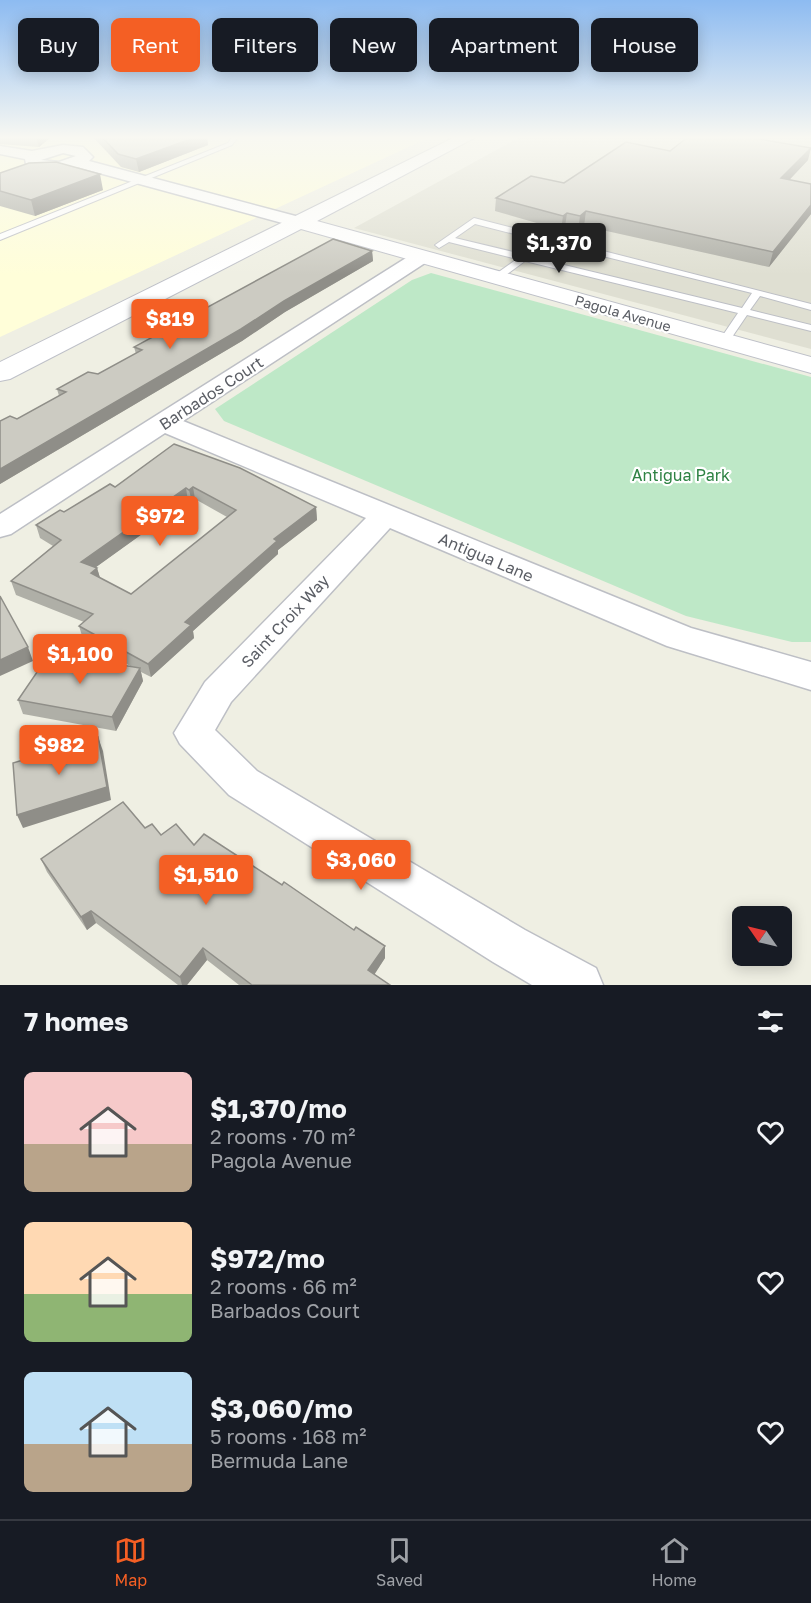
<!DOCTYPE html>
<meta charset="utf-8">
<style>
body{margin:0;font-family:"Golos Text",sans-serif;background:#242831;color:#f1f3f6;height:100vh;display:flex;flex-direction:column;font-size:22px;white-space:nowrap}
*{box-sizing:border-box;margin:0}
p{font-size:20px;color:#9ea1a6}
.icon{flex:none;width:33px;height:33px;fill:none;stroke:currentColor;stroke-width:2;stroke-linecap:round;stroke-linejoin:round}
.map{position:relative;height:985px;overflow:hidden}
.details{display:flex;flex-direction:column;background:#171b24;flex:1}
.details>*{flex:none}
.guide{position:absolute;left:18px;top:18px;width:776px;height:54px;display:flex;gap:12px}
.needle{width:39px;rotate:304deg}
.buttons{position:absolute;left:732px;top:906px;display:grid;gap:12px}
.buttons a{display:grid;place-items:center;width:60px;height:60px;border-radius:9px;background:#171b24;box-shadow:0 3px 15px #0003;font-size:30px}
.price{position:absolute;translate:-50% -51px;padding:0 14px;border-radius:6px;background:#f45f24;color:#fff;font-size:20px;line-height:39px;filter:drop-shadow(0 2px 3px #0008)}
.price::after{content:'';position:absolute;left:50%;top:36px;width:18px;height:14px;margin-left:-9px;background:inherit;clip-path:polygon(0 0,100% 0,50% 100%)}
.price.on{background:#222;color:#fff}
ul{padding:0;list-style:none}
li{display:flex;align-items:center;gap:18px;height:150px;padding:0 24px}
li span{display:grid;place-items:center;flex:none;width:168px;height:120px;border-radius:9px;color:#555}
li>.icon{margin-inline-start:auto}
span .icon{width:72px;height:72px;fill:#fffc;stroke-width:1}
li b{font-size:26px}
h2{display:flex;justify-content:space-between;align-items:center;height:72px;padding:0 24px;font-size:26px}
.tag{padding:0 21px;border-radius:9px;background:#171b24;box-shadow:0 3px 15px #0003;font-size:21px;line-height:54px}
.tag.on{background:#f45f24;color:#fff}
.menu{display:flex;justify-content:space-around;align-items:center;height:84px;border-top:2px solid #363941;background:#171b24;font-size:16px;color:#9ea1a6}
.menu a{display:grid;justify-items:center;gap:3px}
.menu .on{color:#f45f24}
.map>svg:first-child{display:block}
.commercial{fill:#fffed9}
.education{fill:#dfdfd2}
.green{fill:#bee8c7}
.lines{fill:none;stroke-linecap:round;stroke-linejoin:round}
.lane-casing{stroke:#bdbfc5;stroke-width:2}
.street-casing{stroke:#bdbfc5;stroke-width:3}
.secondary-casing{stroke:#bec0c8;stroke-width:2}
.lane{fill:#fff;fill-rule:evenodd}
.street{fill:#fff;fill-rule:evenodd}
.secondary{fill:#fff;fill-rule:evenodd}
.wall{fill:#afafa7;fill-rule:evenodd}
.shaded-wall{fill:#8f8e88}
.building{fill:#cccbc2;stroke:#8f8e88;stroke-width:1.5;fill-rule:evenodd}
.labels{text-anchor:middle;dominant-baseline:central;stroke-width:4.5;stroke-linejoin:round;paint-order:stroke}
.far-street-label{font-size:14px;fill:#5b5e65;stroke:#fff}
.street-label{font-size:16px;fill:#5b5e65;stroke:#fff}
.park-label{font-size:16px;fill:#2e8243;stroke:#fff}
</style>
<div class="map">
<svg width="811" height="985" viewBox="0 0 811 985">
<rect width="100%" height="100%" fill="#efefe3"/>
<polygon class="commercial" points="0,137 430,137 0,337"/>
<polygon class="education" points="520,137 811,137 811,349 354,228"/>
<polygon class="green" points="431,273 811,377 811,642 792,642 686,616 224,421 215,409 412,280"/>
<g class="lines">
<defs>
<g id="lane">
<polygon points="232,137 238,137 232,145 0,240 0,234 228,143"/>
<path d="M474,218L811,304V310L760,296L750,310L811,325V331L747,315L728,343L724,344L719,341L738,313L525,261L499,280H493V276L517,259L449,242L439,248L435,245ZM475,224L542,241L522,254L455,238ZM550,243L752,293L742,308L531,257Z"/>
</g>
<g id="street">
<path d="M63,145L83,147L93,157L89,161L303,218L306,222L297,227L77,167C59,172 42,173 26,164L25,159L0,154V146L32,151ZM63,153L76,156L59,162L41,160Z"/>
<polygon points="421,251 431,257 428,261 183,421 691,628 811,662 811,690 667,646 390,528 231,702 215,730 257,771 525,930 596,968 603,985 532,985 493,962 229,795 180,744 174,733 205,682 366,518 165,433 11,534 0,537 0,514 414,253"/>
</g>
<polygon id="secondary" points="455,137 476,137 317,221 811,357 811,373 301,229 10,379 0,381 0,362"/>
</defs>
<use href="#lane" class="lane-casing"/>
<use href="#street" class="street-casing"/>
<use href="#secondary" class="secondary-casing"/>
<use href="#lane" class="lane"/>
<use href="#street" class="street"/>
<use href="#secondary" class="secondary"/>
</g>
<g class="wall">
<polygon points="0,137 51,137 39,147 0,144"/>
<polygon points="93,137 207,137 208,145 139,172 121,167"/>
<polygon points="670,151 808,160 789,180 811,184 811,214 769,267 584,226 578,230 565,227 561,230 495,211 496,198 564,183"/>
<polygon points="0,173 103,190 35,216 0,206"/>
<polygon points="372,251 373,261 285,312 242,341 0,484 0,421 17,419 59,396 57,389 98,374 136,354 134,347"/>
<path d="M174,444L316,507L317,520L278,550V554L193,631L194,638L151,677L141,672L143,681L116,731L23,714L18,700L132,667L83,639L79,626L84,622L16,595L11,581L53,546L40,538L36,525L64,512L115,487ZM195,499L227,517L131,594L100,578L97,568L96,567L188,501L192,502Z"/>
<polygon points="145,828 161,835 194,845 385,958 374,974 390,985 239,985 207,960 187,985 178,985 96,923 87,930 47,872 41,859"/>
</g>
<g class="shaded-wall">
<polygon points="36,137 51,137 39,147"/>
<polygon points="196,137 207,137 208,145 139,172 136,159"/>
<polygon points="811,148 808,160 778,192 781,178"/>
<polygon points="100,174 103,190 35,216 31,200"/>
<polygon points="811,205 811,214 769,267 773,252"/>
<polygon points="586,211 584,226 578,230 580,216"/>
<polygon points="567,213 565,227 561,230 563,216"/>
<polygon points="372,251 373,261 285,312 242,341 0,484 0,469 284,301"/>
<polygon points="193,487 195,499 192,502 189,490"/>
<polygon points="186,488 188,501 85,575 81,562"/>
<polygon points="316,507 317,520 278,550 278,554 193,631 194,638 151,677 148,664 185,622 274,539"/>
<polygon points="97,568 101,581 91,573"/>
<polygon points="28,647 33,661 0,676 0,660"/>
<polygon points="140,668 143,681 116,731 112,717"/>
<polygon points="98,737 103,751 111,800 23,828 17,815"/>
<polygon points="91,911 96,923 87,930 81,917"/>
<polygon points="385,946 385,958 369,983 368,970"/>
<polygon points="203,948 207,960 187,985 182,985 180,977"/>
</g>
<g class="building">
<polygon points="102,137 196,137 136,159 118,154"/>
<polygon points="688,137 748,137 811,148 781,178 811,184 811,205 773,252 586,211 580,216 567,213 563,216 496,198 531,176 564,183 626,142 670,151"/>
<polygon points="56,162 100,174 31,200 0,191 0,173 29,163"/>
<polygon points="333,239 372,251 284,301 241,329 0,469 0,421 10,416 17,419 66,392 57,389 88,372 98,374 142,350 134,347"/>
<path d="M174,444L240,468L316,507L274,539L277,541L185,622L191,625L148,664L79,626L93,614L11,581L61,540L36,525L60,510L64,512L110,484L115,487ZM193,487L236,510L131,594L91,573L97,568L81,562L186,488L189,490Z"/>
<polygon points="0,596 28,647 0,660"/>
<polygon points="50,653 140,668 112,717 18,700"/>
<polygon points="98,737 107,787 17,815 13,763"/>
<polygon points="123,802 145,828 152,824 161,835 176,824 194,845 204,834 282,885 284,882 354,930 356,927 385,946 368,970 390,985 252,985 203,948 180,977 91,911 81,917 41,859"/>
</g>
<linearGradient id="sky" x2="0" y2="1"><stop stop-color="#8dbbf1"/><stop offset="0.5" stop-color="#f8f8f2"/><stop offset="1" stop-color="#f8f8f2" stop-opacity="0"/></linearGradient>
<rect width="811" height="275" fill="url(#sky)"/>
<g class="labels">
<g class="far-street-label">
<text transform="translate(623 313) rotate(16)">Pagola Avenue</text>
</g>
<g class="street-label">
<text transform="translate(211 393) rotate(-33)">Barbados Court</text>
<text transform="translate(486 557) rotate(23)">Antigua Lane</text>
<text transform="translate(285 621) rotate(-47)">Saint Croix Way</text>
</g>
<g class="park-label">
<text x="681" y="475">Antigua Park</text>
</g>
</g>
</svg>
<div class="buttons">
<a><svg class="needle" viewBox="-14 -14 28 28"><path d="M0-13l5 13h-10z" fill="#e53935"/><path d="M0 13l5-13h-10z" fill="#9ea1a6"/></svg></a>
</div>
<b class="price on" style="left:559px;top:274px">$1,370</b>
<b class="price" style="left:170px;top:350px">$819</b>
<b class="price" style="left:160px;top:547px">$972</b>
<b class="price" style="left:80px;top:685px">$1,100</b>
<b class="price" style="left:59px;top:776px">$982</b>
<b class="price" style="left:361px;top:891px">$3,060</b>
<b class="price" style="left:206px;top:906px">$1,510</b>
<div class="guide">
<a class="tag">Buy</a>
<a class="tag on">Rent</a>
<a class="tag">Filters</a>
<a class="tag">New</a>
<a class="tag">Apartment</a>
<a class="tag">House</a>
</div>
</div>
<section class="details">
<h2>7 homes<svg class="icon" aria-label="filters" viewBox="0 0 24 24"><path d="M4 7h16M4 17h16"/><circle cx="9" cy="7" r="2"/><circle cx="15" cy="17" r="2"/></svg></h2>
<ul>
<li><span style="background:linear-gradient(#f6c9c9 60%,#b9a48a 0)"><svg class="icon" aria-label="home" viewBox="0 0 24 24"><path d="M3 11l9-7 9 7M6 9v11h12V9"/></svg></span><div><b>$1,370/mo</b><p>2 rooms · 70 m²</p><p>Pagola Avenue</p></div><svg class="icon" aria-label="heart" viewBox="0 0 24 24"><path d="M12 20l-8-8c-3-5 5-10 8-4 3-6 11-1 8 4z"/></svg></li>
<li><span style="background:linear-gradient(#ffd9b3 60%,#8fb573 0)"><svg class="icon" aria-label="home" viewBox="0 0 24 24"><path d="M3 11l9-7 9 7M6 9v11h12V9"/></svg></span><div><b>$972/mo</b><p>2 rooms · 66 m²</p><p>Barbados Court</p></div><svg class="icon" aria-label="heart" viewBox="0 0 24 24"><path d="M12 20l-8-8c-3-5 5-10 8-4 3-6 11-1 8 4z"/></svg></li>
<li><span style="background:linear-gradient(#bfe0f5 60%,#b9a48a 0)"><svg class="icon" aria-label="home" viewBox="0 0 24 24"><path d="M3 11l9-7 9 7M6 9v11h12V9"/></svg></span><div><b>$3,060/mo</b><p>5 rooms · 168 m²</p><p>Bermuda Lane</p></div><svg class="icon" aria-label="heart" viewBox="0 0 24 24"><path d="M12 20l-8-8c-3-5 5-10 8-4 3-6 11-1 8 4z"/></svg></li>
</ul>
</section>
<nav class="menu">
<a class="on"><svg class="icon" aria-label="map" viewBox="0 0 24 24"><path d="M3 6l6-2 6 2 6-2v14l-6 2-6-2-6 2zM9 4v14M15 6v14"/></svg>Map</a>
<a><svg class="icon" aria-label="saved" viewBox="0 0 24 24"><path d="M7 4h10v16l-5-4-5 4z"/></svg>Saved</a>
<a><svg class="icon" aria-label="home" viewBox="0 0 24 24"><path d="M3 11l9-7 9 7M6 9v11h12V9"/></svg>Home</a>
</nav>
